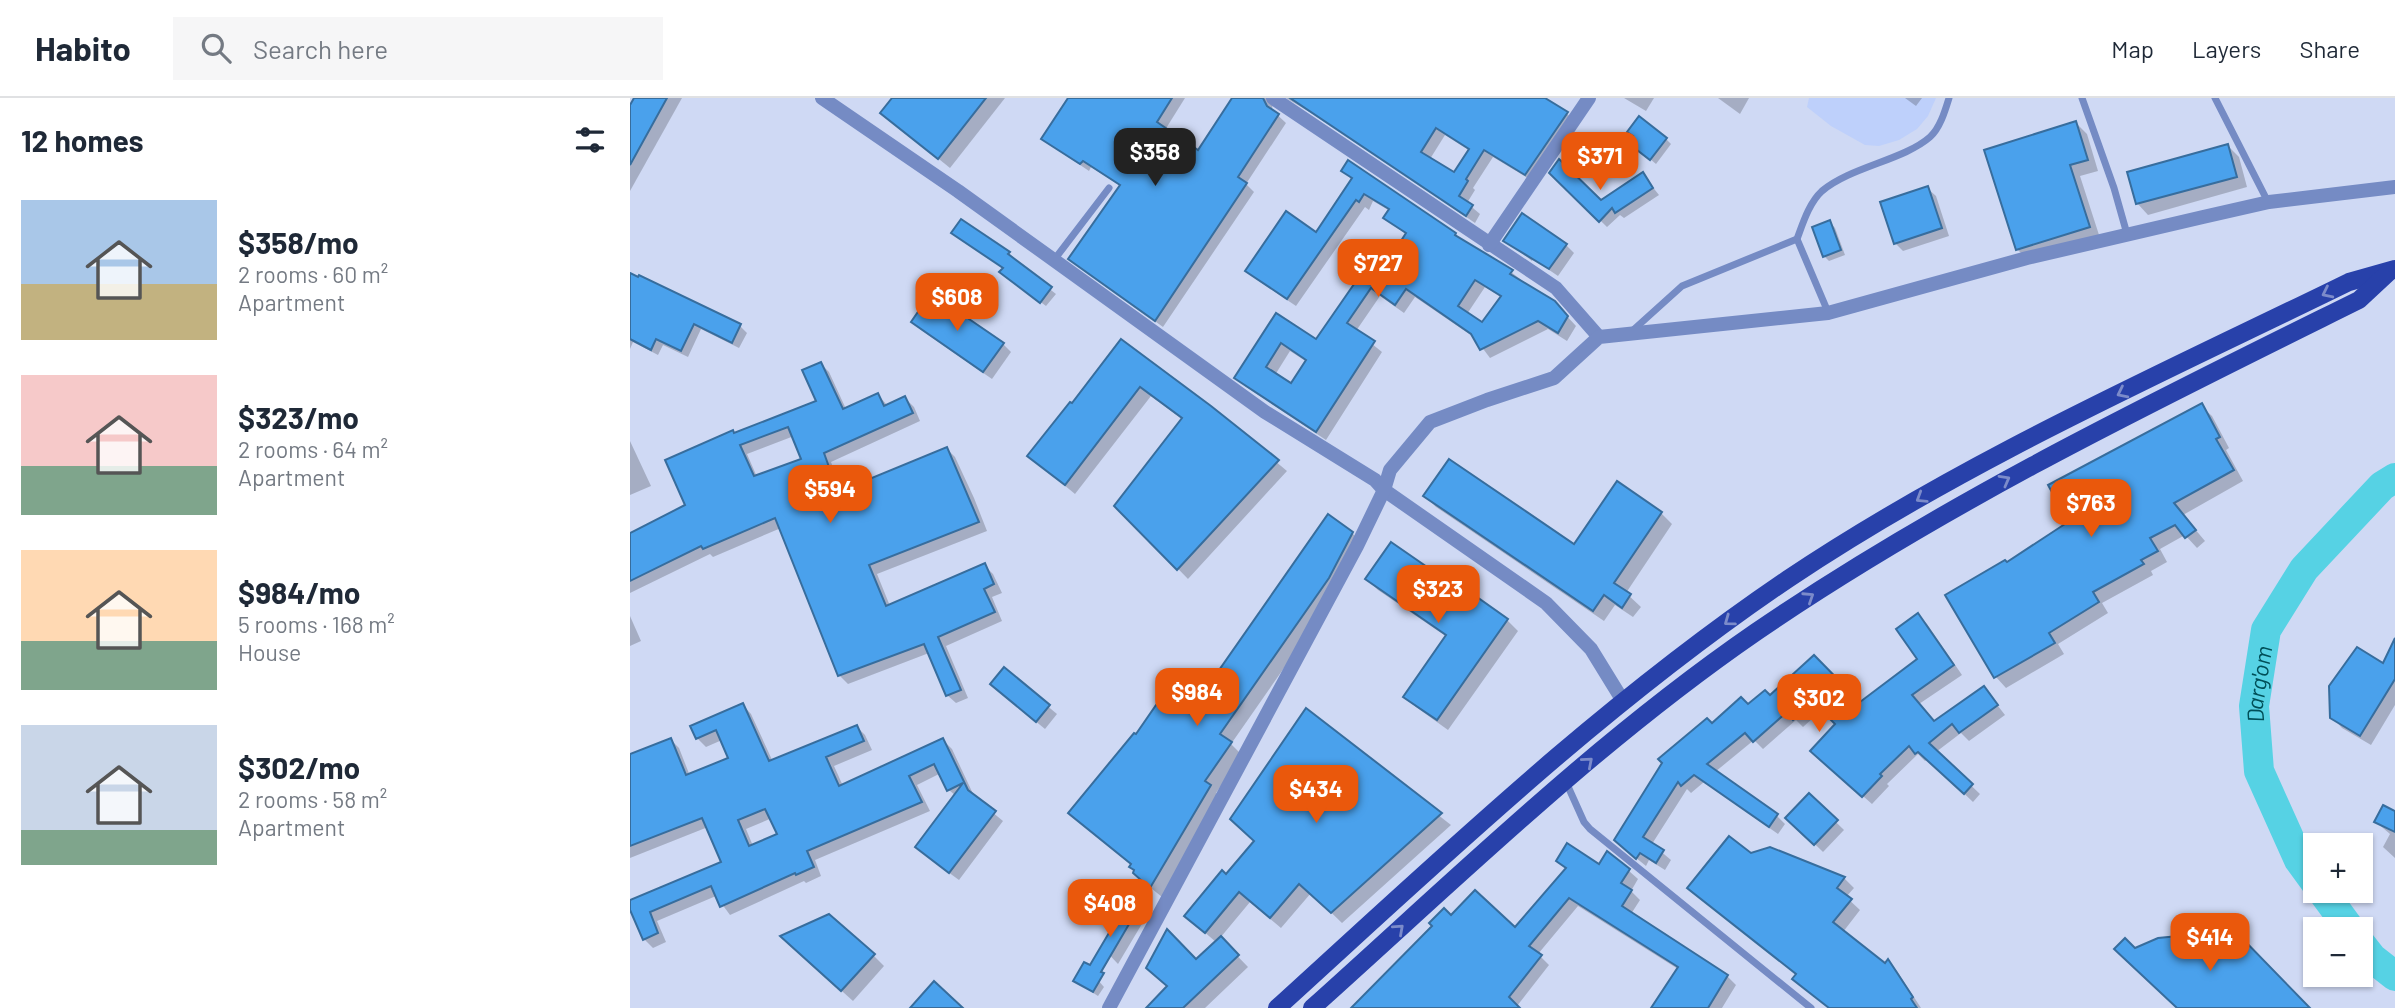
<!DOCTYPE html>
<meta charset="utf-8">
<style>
body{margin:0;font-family:Barlow,sans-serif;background:#f6f6f7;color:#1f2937;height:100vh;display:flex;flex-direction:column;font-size:26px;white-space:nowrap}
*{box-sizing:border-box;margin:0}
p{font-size:23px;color:#747a83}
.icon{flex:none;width:38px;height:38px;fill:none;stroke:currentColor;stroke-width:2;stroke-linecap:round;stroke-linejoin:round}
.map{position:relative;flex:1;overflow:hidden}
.sheet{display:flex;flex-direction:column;background:#fff;width:630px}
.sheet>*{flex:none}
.fabs{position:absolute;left:1673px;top:735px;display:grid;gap:14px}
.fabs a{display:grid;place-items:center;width:70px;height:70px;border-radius:0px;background:#fff;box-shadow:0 2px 5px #0004;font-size:35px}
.price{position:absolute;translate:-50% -60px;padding:0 16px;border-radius:14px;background:#ea580c;color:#fff;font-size:23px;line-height:46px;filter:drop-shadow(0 2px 4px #0008)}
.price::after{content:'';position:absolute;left:50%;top:42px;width:21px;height:16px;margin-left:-10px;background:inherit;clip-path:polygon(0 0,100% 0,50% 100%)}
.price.active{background:#222;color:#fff}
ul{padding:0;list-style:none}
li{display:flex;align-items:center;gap:21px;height:175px;padding:0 21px}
li span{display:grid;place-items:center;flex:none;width:196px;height:140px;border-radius:0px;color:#555}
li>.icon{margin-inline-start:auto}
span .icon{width:84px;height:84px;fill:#fffc;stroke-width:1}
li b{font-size:30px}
h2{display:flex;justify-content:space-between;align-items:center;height:84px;padding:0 21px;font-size:30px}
header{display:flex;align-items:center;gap:42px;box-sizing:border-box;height:98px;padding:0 35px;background:#fff;border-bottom:2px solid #e0e1e3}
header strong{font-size:33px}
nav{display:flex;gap:38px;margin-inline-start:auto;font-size:24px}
.search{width:490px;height:63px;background:#f6f6f7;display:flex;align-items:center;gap:18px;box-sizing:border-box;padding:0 24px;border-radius:0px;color:#747a83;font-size:26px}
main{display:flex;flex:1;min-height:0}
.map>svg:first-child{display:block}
.built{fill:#bed0fb}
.shadow{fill:#0003;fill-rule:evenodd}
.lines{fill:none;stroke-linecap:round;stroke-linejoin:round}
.river{stroke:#56d2e4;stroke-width:30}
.building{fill:#4aa1ec;stroke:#376d9d;stroke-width:2;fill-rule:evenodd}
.service{stroke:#758bc4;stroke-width:7}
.minor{stroke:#758bc4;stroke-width:14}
.primary{stroke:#2841aa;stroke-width:18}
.oneway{stroke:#7c8bca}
.labels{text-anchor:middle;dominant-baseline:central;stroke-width:7;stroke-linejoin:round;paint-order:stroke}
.water-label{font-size:23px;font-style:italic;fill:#004f58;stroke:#fbfbfb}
</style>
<header>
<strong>Habito</strong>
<div class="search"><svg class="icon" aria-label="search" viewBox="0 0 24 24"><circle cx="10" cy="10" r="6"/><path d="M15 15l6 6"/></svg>Search here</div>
<nav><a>Map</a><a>Layers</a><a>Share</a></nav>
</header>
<main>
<section class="sheet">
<h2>12 homes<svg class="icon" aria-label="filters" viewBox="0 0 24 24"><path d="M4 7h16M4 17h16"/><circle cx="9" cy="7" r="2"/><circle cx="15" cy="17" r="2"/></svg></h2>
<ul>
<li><span style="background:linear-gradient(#a9c7e8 60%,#c2b280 0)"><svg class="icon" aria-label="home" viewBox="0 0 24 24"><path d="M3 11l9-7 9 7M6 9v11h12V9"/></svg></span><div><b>$358/mo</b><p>2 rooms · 60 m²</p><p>Apartment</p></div></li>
<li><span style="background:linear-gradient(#f6c9c9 65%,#7fa58c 0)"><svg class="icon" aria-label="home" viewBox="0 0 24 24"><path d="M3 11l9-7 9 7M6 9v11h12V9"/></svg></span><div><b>$323/mo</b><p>2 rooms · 64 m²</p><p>Apartment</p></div></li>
<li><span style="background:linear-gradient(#ffd9b3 65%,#7fa58c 0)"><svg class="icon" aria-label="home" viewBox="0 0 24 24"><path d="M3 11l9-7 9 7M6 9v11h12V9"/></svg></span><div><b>$984/mo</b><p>5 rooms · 168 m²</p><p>House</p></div></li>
<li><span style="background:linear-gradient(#c9d6e8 75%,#7fa58c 0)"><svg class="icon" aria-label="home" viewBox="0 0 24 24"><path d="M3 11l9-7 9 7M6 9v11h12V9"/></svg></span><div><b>$302/mo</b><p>2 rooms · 58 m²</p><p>Apartment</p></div></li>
</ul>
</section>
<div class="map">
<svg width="1765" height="910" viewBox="0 0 1765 910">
<rect width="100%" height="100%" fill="#cfd9f4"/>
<polygon class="built" points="1179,0 1306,0 1298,18 1287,31 1269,42 1249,48 1235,47 1201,28 1177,9"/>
<g class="shadow">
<polygon points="6,0 52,0 0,93 0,11"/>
<polygon points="264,0 375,0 320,70 252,15"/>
<polygon points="440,0 555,0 535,32 569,54 604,0 647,0 643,2 642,12 656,25 616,86 624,94 533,229 449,168 491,88 461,69 459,73 422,48 414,40"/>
<path d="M656,0H912L936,15L945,23L904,84L863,59L843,90L845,92L837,105L850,116L845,125L708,31ZM815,37L840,53L825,77L800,61Z"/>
<polygon points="994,0 1024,0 1016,13"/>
<polygon points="1088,0 1119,0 1110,16"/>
<polygon points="1275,0 1292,0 1286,8"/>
<polygon points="1446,25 1457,36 1468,73 1450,78 1470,140 1399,163 1388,152 1357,53"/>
<polygon points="1036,41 1041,46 1026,66 1006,49"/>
<polygon points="1598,48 1609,59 1617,89 1518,117 1507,105"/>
<path d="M714,73L825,136L833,144L881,174L934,215L946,228L937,243L918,231L860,260L845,240L785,199L774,215L750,198L726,233L752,254L696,342L615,288L606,279L646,218L686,244L740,165L730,155L760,163L777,137L756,120L760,113L743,103L739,112L735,109L666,208L626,181L617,173L687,136L722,82ZM855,189L872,200L852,226L837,216ZM660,253L677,264L661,288L645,277Z"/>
<polygon points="922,75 971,105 1013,77 1029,97 994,120 990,117 977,129"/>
<polygon points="1297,90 1306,98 1319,138 1273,153 1265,145"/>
<polygon points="1200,124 1205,130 1215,157 1199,163 1194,158"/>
<polygon points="323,135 379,155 384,160 382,162 426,196 416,208 377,179 374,171"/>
<polygon points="876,143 936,147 944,155 928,178 903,161 902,163"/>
<polygon points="0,176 110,228 117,235 109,250 71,231 58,259 33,247 28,257 3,244 0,251"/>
<polygon points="283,224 373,246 381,254 362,281 291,232"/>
<polygon points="491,243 580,309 657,373 558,481 487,408 553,322 521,298 445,396 399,358 442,307"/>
<path d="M191,266L199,274L216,311L248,297L258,308L275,300L284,309L290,323L201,364L212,394L317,351L325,359L344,400L357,433L247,476L260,508L354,467L363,476L372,495L362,499L372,523L316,548L338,600L326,605L317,597L299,555L218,586L209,577L151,430L83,459L80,456L0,495V437L57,410L105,336L189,304ZM164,338L173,362L127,379L117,356Z"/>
<polygon points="1571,308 1582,318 1599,350 1596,352 1613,383 1553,417 1575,443 1567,450 1555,437 1530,451 1537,464 1521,473 1523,477 1472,505 1478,515 1428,546 1434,556 1376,590 1366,579 1317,498 1377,465 1441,425"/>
<polygon points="0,343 21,388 0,397"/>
<polygon points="795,398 945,448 1031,415 1042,426 996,495 1011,509 1003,519 985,507 974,523 806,409"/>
<polygon points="722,435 733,446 709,491 601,646 612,657 586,695 590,699 532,799 516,786 502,767 440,715 559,618"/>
<polygon points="737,481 842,503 877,522 888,533 818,632 786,609 775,598 817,539 748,492"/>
<polygon points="1288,517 1297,526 1332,577 1289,606 1304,625 1354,590 1375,617 1339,643 1331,635 1306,654 1350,696 1343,704 1298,661 1295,663 1288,656 1257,686 1259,688 1242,706 1191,661 1207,626 1193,611 1173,629 1166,622 1133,651 1124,642 1085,674 1147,718 1155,726 1148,736 1074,684 1061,695 1057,691 1022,746 1041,762 1035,772 1019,762 1016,768 995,751 1082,627 1140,599 1230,606 1290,562"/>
<polygon points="0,518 11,543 0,548"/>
<polygon points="1765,544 1765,607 1741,647 1712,630 1702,619 1754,567"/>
<polygon points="374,572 427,616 415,631 370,594"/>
<path d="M113,607L121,616L143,664L227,629L235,637L242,652L204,668L213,688L313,642L322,651L345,700L373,723L329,782L296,758L287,749L326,698L319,692L311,675L287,687L300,713L185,762L191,778L176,785L174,783L100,817L86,798L27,823L36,844L23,850L14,841L0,804L93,765L78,729L0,760V658L41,642L49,650L60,678L100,661L92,642L76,649L67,640ZM142,720L149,737L123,748L116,731Z"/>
<polygon points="676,613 821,727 712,825 681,795 651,830 620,804 590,840 618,869 575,910 527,910 539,889 587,845 556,818 597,778 626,743"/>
<polygon points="1179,698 1214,732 1193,754 1158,720"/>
<polygon points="1753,710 1765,715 1765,760 1753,749 1760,736 1746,724"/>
<polygon points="1140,751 1214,780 1224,790 1216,799 1230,812 1213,834 1255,867 1258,864 1267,873 1291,910 1199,910 1164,881 1168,877 1121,757"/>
<polygon points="928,763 999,773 1008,781 1001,793 1010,802 1001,816 1097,878 1106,887 1092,910 1027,910 1048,871 948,808 908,856 919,867 887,908 889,910 724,910 821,820 885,831 937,772"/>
<polygon points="496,790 519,814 488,866 472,849 486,825 480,818"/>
<polygon points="163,849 243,857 254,868 223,903"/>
<polygon points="459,872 474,889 468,898 445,883"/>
</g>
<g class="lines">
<g class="river">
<path id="s1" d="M1685,784L1669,762L1629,673L1624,608L1636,532L1674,471L1752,388L1765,380"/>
<polyline points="1692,793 1720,831"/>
<polyline points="1731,846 1742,860 1765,878"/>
</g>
</g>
<g class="building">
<polygon points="4,0 37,0 0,67 0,7"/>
<polygon points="262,0 356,0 308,61 250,15"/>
<polygon points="438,0 542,0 527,24 568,52 602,0 633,0 637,8 649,16 608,79 617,85 525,223 438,161 490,87 453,63 450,66 411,41"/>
<path d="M660,0H915L938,14L895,77L854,52L836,81L838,83L829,98L843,107L836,118ZM806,30L839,51L824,74L791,54Z"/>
<polygon points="1009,18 1037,40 1020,62 998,45 1003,38 997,34"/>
<polygon points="1446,23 1458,62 1440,67 1460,129 1386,152 1354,52"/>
<polygon points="1598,46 1607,79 1506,106 1497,74"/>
<polygon points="929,61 971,102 1013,74 1023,90 985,115 982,110 969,124 919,75"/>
<path d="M718,62L826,135L825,137L883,172L880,176L925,203L938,218L928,235L908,223L850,252L841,236L776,191L765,207L741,190L717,225L745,243L686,334L604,280L646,215L686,241L740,163L728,156L735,144L760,160L776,135L753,120L759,111L734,96L729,104L726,102L657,201L615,173L656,113L686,134L722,80L711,73ZM845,182L871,198L852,224L828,208ZM651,245L676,262L661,285L636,269Z"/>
<polygon points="1298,88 1312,130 1264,146 1250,104"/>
<polygon points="892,115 937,146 919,171 873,143"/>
<polygon points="331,121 380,154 378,156 422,189 410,205 369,174 373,170 321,135"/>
<polygon points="1200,122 1211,152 1193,159 1182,129"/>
<polygon points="0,175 8,179 9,177 111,226 102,245 64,226 51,253 26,241 21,252 0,241"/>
<polygon points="301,195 374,245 353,274 281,224"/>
<polygon points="491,241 581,308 649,362 547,472 484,408 552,320 510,289 435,387 397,358 440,304 442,305"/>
<path d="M191,264L213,311L248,295L254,308L275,298L283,315L194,355L208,394L317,349L349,424L239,467L256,508L355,465L364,486L354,491L365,514L308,539L331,592L316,598L294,546L208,578L145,420L73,451L71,448L0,483V435L55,407L35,362L103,332L104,335L186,303L172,272ZM158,329L171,361L124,378L110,347Z"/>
<polygon points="1572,305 1590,339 1586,341 1604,372 1544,405 1566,432 1555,440 1545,427 1520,440 1528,453 1511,462 1514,466 1463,494 1469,504 1419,535 1425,545 1364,580 1315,497 1375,462 1377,464 1438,424 1418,387"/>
<polygon points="819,361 944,446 987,383 1032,414 984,485 1001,496 992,510 974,497 963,513 793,398"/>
<polygon points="698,416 723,434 699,480 590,636 602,644 575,683 581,687 520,790 503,775 504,772 499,769 501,766 438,715 504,635 506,636 533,597 559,615"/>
<polygon points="761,444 842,500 844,497 878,521 807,622 773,599 816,537 735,481"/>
<polygon points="1288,515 1324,567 1282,597 1304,623 1354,588 1368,607 1329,635 1322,626 1299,645 1343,686 1334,696 1288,654 1285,656 1279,648 1250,676 1252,678 1232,699 1180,653 1205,626 1183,604 1163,622 1157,614 1123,644 1115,635 1077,666 1148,716 1139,729 1064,677 1051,688 1048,684 1013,739 1034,752 1026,765 1010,755 1006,761 984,742 1032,665 1028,661 1077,620 1082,625 1111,599 1118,606 1135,592 1140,597 1184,557 1230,604 1287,561 1266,531"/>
<polygon points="1765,540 1765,581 1730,638 1700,620 1699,588 1727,549 1753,565"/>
<polygon points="374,569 420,607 406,624 360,586"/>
<path d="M113,605L139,663L227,627L234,643L196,659L209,688L313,640L338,692L366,713L319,775L285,749L333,685L317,693L304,666L279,678L292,704L177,753L184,769L166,777L165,775L90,809L81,788L20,814L28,835L13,842L0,812V802L91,764L72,720L0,748V656L41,640L56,677L98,660L86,632L66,641L60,628ZM135,711L147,736L119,748L108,722Z"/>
<polygon points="676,610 812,715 701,815 669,786 640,820 609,794 575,835 554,818 592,772 596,776 624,743 600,721"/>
<polygon points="1179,695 1208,722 1184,747 1155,720"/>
<polygon points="1753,707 1765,713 1765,734 1744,724"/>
<polygon points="1099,738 1121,755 1140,749 1215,779 1207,790 1222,801 1203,824 1255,865 1258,861 1283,899 1281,901 1287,910 1199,910 1162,881 1166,876 1057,790"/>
<polygon points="937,745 969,766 977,753 1000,771 991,785 1002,792 992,808 1098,877 1078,910 1021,910 1048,869 939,800 899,848 912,857 879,899 890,910 721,910 802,828 799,825 814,810 821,817 845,792 885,829 936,770 926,763"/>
<polygon points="495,787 512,804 471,874 474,875 463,894 443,883 454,864 460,867 486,823 477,818"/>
<polygon points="199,816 245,856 211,893 150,838"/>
<polygon points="537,831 566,861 591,838 609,857 553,910 516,910 537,888 516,870"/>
<polygon points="1588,836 1606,843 1610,838 1680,910 1547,910 1484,851 1495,840 1505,850 1528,840 1559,837 1581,843"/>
<polygon points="304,883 333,910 280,910"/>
</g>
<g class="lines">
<g class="service">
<polyline points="1452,0 1484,90 1497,136"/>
<polyline points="1585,0 1638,104"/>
<polyline points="1167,141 1198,214"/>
<polyline points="424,162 479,90"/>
<path d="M1001,234L1052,188L1167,141C1173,125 1179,105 1192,93C1220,69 1274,62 1300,39C1310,30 1315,13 1319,0"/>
<polyline points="936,684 954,724 960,731 1181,910"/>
</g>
<g class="minor">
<polyline points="192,0 328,93 635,314 745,382 754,392 916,505 961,551 993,603"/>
<polyline points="643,0 926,190 969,239"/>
<polyline points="859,147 959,0"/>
<polyline points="479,910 727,448 754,392 760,372 800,324 857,302 924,280 969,239 1198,215 1397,160 1573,119 1639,104 1765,89"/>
</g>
<g class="primary">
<path d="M647,910C812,760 973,606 1158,481C1334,363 1529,277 1719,184L1765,171"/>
<path d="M682,910C826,781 966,644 1126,534C1316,404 1523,304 1729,202L1758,175"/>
</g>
</g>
<defs><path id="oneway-chevron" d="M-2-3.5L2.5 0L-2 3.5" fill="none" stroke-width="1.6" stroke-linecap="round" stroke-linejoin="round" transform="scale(1.75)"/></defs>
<g class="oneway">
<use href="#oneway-chevron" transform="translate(1697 195) rotate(154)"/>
<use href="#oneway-chevron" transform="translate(1492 295) rotate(154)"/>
<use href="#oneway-chevron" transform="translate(1375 382) rotate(-29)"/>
<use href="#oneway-chevron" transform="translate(1291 400) rotate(148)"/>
<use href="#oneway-chevron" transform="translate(1179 499) rotate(-33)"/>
<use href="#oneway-chevron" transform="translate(1099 523) rotate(144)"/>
<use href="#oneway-chevron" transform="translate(958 664) rotate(-41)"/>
<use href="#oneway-chevron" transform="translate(769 831) rotate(-42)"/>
</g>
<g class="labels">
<g class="water-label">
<text stroke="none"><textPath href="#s1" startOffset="212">Darg'om</textPath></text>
</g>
</g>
</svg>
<div class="fabs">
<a>+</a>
<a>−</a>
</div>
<b class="price active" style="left:525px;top:90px">$358</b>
<b class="price" style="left:970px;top:94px">$371</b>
<b class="price" style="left:748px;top:201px">$727</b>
<b class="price" style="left:327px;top:235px">$608</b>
<b class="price" style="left:200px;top:427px">$594</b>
<b class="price" style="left:1461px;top:441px">$763</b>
<b class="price" style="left:808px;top:527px">$323</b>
<b class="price" style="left:567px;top:630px">$984</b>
<b class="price" style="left:1189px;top:636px">$302</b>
<b class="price" style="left:686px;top:727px">$434</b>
<b class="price" style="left:480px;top:841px">$408</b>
<b class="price" style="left:1580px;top:875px">$414</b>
</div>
</main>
